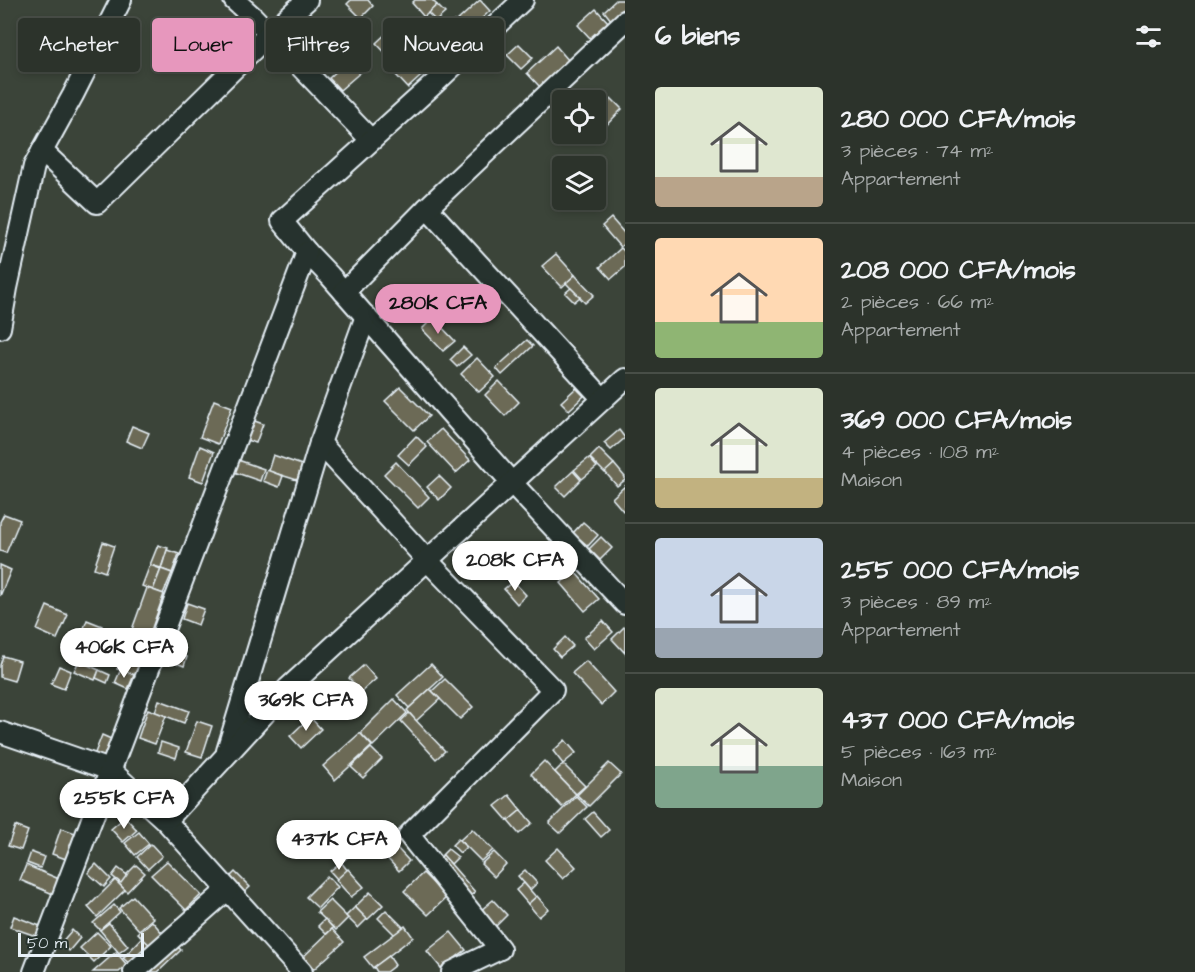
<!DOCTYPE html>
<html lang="fr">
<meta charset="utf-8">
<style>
body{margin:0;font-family:"Architects Daughter",sans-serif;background:#343b33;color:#f1f3f6;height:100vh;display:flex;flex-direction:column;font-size:22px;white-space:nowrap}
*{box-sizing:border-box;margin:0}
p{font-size:20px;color:#a6aaa9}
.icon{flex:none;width:33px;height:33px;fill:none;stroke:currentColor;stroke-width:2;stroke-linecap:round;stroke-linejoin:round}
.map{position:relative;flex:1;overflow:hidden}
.sheet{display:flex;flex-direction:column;background:#2c332b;width:570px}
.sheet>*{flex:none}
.banner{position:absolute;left:18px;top:18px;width:516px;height:54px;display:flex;gap:12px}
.buttons{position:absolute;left:552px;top:90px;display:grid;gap:12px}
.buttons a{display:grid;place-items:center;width:54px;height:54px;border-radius:6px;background:#2c332b;box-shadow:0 3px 9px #0003,0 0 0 2px #484e47;font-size:30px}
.scale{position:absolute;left:18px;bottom:15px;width:126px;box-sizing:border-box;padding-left:6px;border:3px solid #e8f1f8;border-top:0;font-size:16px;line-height:21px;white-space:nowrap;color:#e8f1f8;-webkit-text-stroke:4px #26332d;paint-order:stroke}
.price{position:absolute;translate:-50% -51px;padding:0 14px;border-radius:21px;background:#fff;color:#222;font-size:20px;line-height:39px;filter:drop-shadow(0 2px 3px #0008)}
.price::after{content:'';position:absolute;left:50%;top:36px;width:18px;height:14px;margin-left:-9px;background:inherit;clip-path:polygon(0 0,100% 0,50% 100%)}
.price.current{background:#e797bd;color:#111}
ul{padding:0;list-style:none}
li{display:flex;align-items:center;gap:18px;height:150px;padding:0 30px}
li+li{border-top:2px solid #484e47}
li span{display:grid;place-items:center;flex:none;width:168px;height:120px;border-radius:6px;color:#555}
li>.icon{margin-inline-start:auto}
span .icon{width:72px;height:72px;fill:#fffc;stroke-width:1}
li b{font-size:26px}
h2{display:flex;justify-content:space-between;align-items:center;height:72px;padding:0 30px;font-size:26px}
.chip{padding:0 21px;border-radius:6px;background:#2c332b;box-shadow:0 3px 9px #0003,0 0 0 2px #484e47;font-size:21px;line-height:54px}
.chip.current{background:#e797bd;color:#111}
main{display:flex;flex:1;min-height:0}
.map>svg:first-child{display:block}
.building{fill:#6c6b56;stroke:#e8f1f8;stroke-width:1.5}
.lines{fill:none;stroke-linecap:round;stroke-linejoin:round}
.street-casing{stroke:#e8f1f8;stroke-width:24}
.street{stroke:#26332d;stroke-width:20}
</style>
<main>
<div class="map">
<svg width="625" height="972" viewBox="0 0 625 972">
<rect width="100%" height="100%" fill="#3b4439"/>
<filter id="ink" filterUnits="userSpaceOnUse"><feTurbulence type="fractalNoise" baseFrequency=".0167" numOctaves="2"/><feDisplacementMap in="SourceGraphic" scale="12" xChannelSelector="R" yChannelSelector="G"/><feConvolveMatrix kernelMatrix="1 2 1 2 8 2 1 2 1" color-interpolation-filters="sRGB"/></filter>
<g filter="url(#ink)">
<g class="building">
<polygon points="351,0 368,0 373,6 361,18 347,4"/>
<polygon points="415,0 432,0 437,5 424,17 412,3"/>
<polygon points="480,0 490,11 467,32 457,21"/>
<polygon points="616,0 625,0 625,7 611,20 604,11"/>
<polygon points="437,5 445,13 436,21 428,13"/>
<polygon points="596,9 608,22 590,38 578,25"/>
<polygon points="454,21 466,34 444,55 431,41"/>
<polygon points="391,29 410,49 395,63 376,43"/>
<polygon points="519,44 533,58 521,69 507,55"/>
<polygon points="556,46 569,61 540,87 527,73"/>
<polygon points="342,49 348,55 335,69 329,62"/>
<polygon points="418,55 430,68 408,88 396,75"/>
<polygon points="351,58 362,71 340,90 329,78"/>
<polygon points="612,99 622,109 593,139 587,134 596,134 596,115"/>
<polygon points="611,218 625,234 625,243 620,247 602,226"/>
<polygon points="621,248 625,252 625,267 611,279 600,267"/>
<polygon points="556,254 575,275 562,287 542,266"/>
<polygon points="575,275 594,295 585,303 566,283"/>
<polygon points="571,288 580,297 574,302 565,293"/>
<polygon points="433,318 455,341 443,351 422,329"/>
<polygon points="527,340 533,346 502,375 496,368"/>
<polygon points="463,347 471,355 457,367 450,360"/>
<polygon points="477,358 495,377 479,392 461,374"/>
<polygon points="499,381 519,402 505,416 485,395"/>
<polygon points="400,387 429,416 414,430 385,401"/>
<polygon points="576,388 584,396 569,410 561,402"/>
<polygon points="214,400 232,407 218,444 200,437"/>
<polygon points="252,420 263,424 256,443 246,440"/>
<polygon points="132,426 149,433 142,448 126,441"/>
<polygon points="441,429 470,460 456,473 427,442"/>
<polygon points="619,430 625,438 611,450 604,443"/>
<polygon points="416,436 427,447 409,465 398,455"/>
<polygon points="200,446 214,452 203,482 189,477"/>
<polygon points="599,449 614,464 605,473 590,458"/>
<polygon points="273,455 302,465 297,480 268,471"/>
<polygon points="589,458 597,467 582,479 574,470"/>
<polygon points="238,460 264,469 260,481 234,472"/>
<polygon points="396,462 429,497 418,508 384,474"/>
<polygon points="614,464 625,477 625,480 617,486 605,472"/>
<polygon points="267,470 283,476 279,487 263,481"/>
<polygon points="573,471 581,480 565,496 556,487"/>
<polygon points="439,476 451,488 439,500 427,487"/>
<polygon points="625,486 625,509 623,511 612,498"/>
<polygon points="4,514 20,520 6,553 0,551 0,522"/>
<polygon points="583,522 598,535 588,546 573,533"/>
<polygon points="601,537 612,548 600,560 589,549"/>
<polygon points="103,542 114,546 105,572 94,568"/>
<polygon points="158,545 168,548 161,568 150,565"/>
<polygon points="167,550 179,554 172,573 161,569"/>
<polygon points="0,565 11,570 0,596"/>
<polygon points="150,565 161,569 153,590 142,586"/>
<polygon points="161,569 172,573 163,594 153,590"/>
<polygon points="574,571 599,599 585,611 561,583"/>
<polygon points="513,581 526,595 517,604 504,589"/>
<polygon points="147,588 164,594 147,642 130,635"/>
<polygon points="187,603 204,609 198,625 182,619"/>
<polygon points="47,606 68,615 57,639 37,630"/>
<polygon points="87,620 102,626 96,642 81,636"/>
<polygon points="603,621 613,632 594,649 584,638"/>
<polygon points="624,627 625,628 625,653 612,639"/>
<polygon points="111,628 128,635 125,644 108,637"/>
<polygon points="130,635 147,642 135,675 117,669"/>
<polygon points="81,636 94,641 88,658 74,653"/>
<polygon points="565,637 573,646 560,657 553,649"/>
<polygon points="169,650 187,657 184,666 166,659"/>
<polygon points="3,656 20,661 14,681 0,677 0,665"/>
<polygon points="79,661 99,670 95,680 74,671"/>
<polygon points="586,661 614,692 601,705 572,673"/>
<polygon points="431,664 443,677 409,708 397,695"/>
<polygon points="364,665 376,679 361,692 349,678"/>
<polygon points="59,666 71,671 64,689 51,684"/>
<polygon points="121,669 134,675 128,689 115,683"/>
<polygon points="99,670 110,675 107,683 96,678"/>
<polygon points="445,679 473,707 460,719 432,691"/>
<polygon points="346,684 356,695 343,707 333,695"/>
<polygon points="430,689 440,699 416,721 407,710"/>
<polygon points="328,699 334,706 323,714 318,708"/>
<polygon points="394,699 407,713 373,746 360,733"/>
<polygon points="159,700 189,711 184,723 155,712"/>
<polygon points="148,709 166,716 155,744 138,738"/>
<polygon points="409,713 445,751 436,759 401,721"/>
<polygon points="310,717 321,729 301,748 290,736"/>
<polygon points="197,721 212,726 202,757 186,752"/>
<polygon points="360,733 372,746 335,780 323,766"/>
<polygon points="102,735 111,739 102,762 93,758"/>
<polygon points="565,740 576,753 563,764 553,751"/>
<polygon points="161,742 179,748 176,758 158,752"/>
<polygon points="371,748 382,759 363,778 351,767"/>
<polygon points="544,761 576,794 562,807 531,774"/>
<polygon points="609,763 621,774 589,806 577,795"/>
<polygon points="563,764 585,786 576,794 555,772"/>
<polygon points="509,795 521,810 508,821 495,806"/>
<polygon points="576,796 587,807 560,833 549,823"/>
<polygon points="521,810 532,823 519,834 508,821"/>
<polygon points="593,812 609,830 601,837 585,819"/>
<polygon points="125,817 137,830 123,842 111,829"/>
<polygon points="15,826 28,831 21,850 8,846"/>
<polygon points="61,828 75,833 66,859 52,854"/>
<polygon points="472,829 493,850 481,861 460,840"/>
<polygon points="139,832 149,844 135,855 125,843"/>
<polygon points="384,834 409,861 399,871 374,844"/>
<polygon points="458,839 466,847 460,853 452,845"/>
<polygon points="151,844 162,856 148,869 137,857"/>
<polygon points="344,848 350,855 342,862 336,855"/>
<polygon points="558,848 576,867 563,879 545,860"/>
<polygon points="448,849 458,857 451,864 442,855"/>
<polygon points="31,852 44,857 40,868 27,863"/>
<polygon points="494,852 506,864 494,877 481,864"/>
<polygon points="443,855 475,892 466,900 435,862"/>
<polygon points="167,861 201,895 186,910 151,875"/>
<polygon points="341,862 348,871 337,879 330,871"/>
<polygon points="96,864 111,879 104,887 88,873"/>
<polygon points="26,865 59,879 53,894 20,880"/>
<polygon points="136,865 145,873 127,892 118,883"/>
<polygon points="118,868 127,875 121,883 112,876"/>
<polygon points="348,869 364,887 351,897 336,880"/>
<polygon points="525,870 537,883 530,890 518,876"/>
<polygon points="235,872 250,887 237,899 223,884"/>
<polygon points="423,873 447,897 428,915 404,891"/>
<polygon points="327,876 338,887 318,908 306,897"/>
<polygon points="115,880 125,890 97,917 88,907"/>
<polygon points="524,883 536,897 528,904 516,890"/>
<polygon points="370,892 383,905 367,920 355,907"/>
<polygon points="133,896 153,918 139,930 119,908"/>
<polygon points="537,896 548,909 539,917 528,904"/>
<polygon points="330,900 348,918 336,930 317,912"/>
<polygon points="493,900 507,915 495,927 480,911"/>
<polygon points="114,905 120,912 100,930 93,923"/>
<polygon points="355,907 367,919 358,928 346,916"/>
<polygon points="386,910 403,927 395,935 378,918"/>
<polygon points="14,916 40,926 36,936 10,927"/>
<polygon points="325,919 333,928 326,934 318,926"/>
<polygon points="152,921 163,934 149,945 138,933"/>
<polygon points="109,923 128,946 119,953 100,930"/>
<polygon points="405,926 413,937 373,968 364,957"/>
<polygon points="332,929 344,942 314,969 303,957"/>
<polygon points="72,930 80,938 69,951 60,944"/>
<polygon points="97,932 111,946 94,962 80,948"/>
<polygon points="451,932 466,950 441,968 427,951"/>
<polygon points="142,938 150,945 131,965 123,958"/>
<polygon points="173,942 181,950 158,972 149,972 145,968"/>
<polygon points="116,952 127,965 119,972 93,972"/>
<polygon points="389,956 395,965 386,972 377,972 374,967"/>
</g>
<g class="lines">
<defs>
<g id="street">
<polyline points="234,0 253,17 371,140"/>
<polyline points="523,0 435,83 282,221 307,252 330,276 512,483 625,604"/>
<polyline points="42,151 97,203 269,34 307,0"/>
<polyline points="427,208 603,399"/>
<polyline points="344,292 427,208 625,21"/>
<polyline points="0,328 7,288 34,166 73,95 121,0"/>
<polyline points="320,443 427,560 553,690 409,835 500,949 452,972"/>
<polyline points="0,732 110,770 166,821 302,972"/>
<polyline points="227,751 320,443 366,316"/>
<polyline points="166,821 288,688 625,379"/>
<polyline points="34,972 307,252"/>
<polyline points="134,972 227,890"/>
</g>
</defs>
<use href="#street" class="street-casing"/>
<use href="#street" class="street"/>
</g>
</g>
</svg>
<div class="buttons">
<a><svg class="icon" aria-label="locate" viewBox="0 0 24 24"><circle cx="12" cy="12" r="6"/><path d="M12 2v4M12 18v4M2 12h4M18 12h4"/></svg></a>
<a><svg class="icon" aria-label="layers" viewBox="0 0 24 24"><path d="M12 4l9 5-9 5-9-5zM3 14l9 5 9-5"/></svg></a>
</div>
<div class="scale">50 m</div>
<b class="price current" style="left:438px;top:335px">280K CFA</b>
<b class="price" style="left:515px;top:592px">208K CFA</b>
<b class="price" style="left:124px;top:679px">406K CFA</b>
<b class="price" style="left:306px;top:732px">369K CFA</b>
<b class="price" style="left:124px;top:830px">255K CFA</b>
<b class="price" style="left:339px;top:871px">437K CFA</b>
<div class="banner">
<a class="chip">Acheter</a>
<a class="chip current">Louer</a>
<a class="chip">Filtres</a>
<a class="chip">Nouveau</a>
</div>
</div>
<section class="sheet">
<h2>6 biens<svg class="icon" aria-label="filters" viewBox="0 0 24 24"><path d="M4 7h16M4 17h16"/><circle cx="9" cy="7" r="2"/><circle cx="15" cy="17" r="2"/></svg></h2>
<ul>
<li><span style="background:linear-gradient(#dfe7d0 75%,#b9a48a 0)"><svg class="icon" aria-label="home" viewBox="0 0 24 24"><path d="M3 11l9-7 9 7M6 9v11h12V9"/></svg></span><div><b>280 000 CFA/mois</b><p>3 pièces · 74 m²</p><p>Appartement</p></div></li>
<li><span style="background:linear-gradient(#ffd9b3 70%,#8fb573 0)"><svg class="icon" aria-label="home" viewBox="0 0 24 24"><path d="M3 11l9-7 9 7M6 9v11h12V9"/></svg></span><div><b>208 000 CFA/mois</b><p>2 pièces · 66 m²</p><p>Appartement</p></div></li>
<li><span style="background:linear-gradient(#dfe7d0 75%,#c2b280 0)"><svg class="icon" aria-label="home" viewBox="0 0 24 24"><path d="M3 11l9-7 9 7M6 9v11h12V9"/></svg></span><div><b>369 000 CFA/mois</b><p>4 pièces · 108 m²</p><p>Maison</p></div></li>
<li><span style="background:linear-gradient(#c9d6e8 75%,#9aa5b1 0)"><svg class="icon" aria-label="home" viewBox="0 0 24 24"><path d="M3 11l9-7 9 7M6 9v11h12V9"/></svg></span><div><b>255 000 CFA/mois</b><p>3 pièces · 89 m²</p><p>Appartement</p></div></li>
<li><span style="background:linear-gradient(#dfe7d0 65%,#7fa58c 0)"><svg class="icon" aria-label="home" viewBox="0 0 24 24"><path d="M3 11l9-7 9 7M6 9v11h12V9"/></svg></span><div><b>437 000 CFA/mois</b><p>5 pièces · 163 m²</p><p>Maison</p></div></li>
</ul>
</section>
</main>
